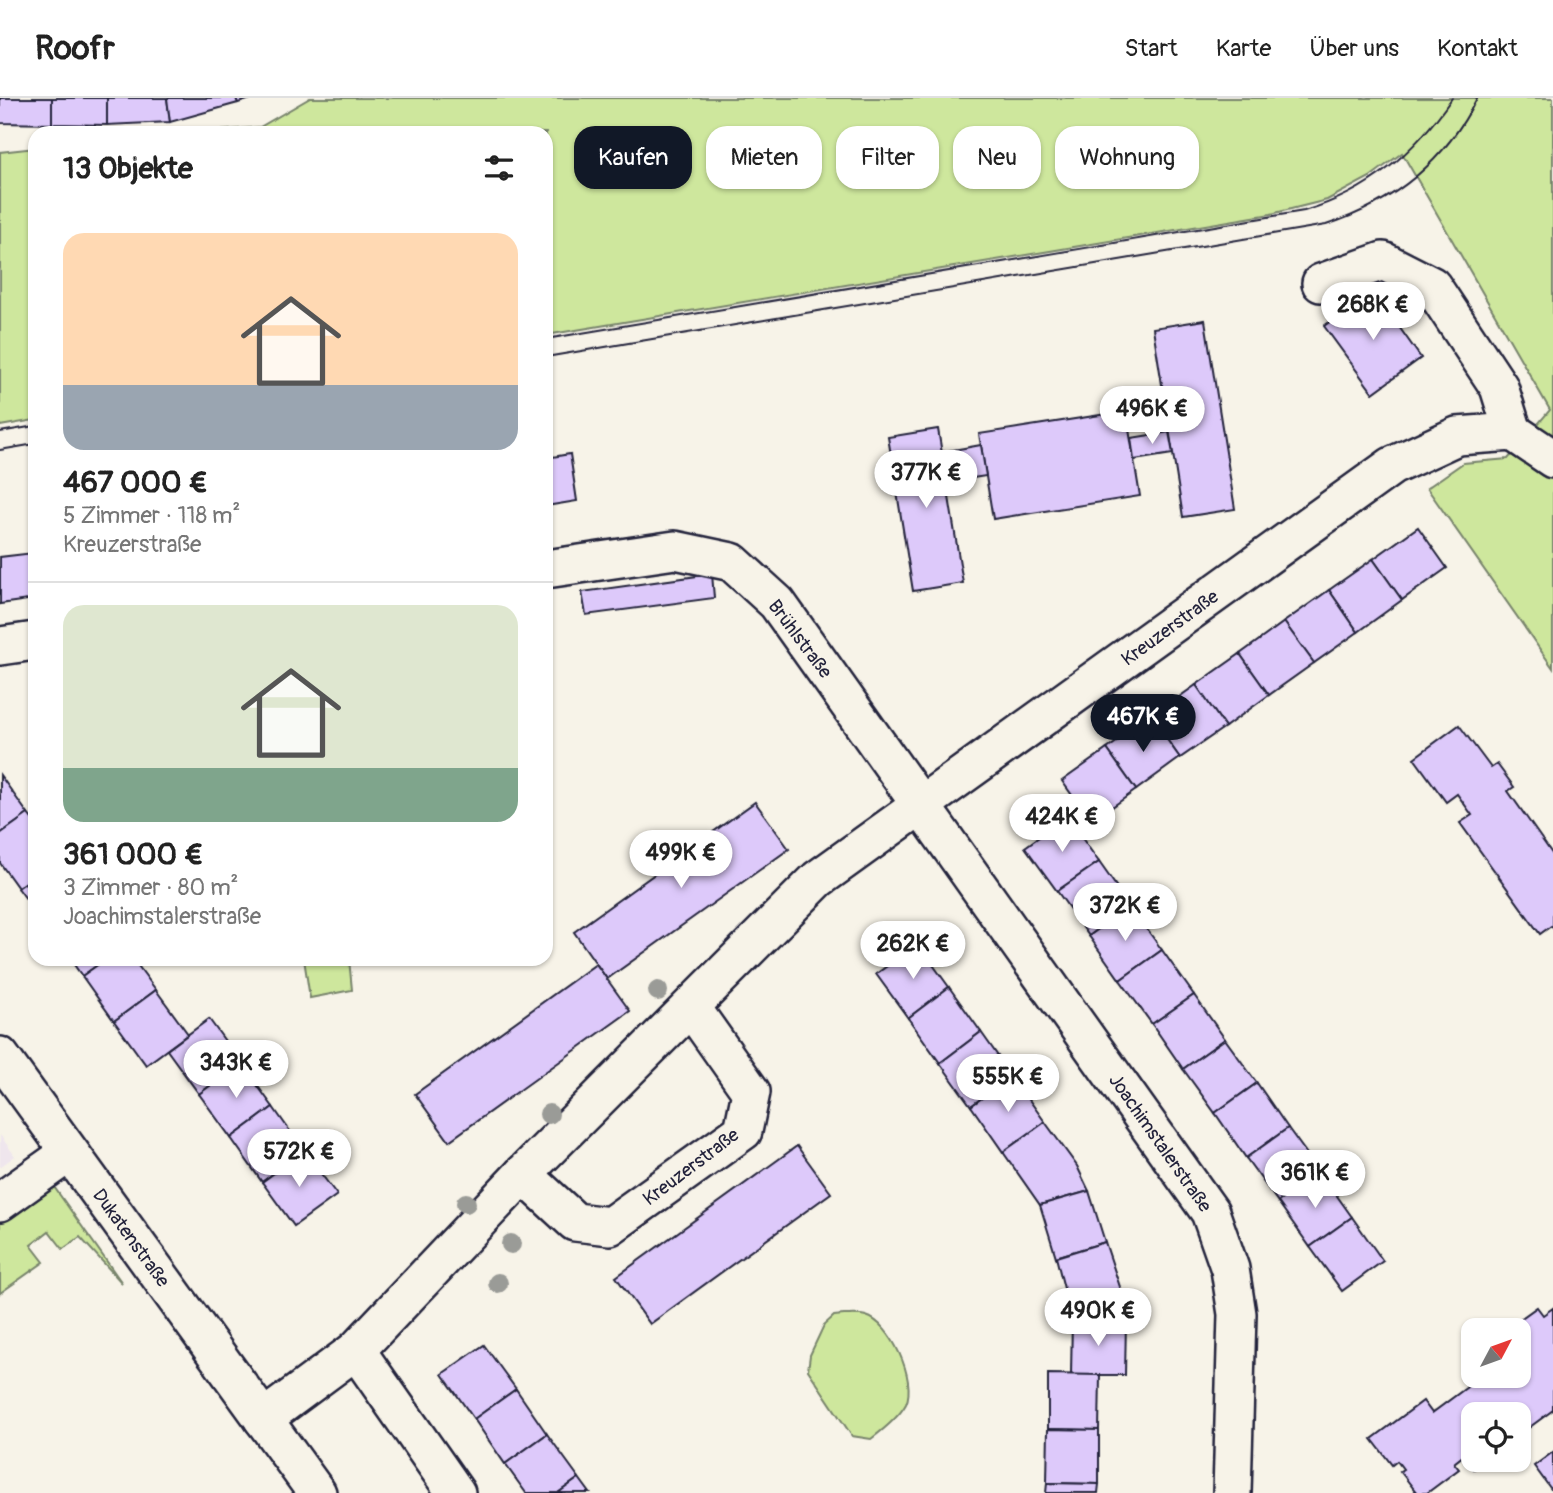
<!DOCTYPE html>
<html lang="de">
<meta charset="utf-8">
<style>
body{margin:0;font-family:Pangolin,sans-serif;background:#f2f2f2;color:#222;height:100vh;display:flex;flex-direction:column;font-size:26px;white-space:nowrap}
*{box-sizing:border-box;margin:0}
p{font-size:23px;color:#767676}
.icon{flex:none;width:38px;height:38px;fill:none;stroke:currentColor;stroke-width:2;stroke-linecap:round;stroke-linejoin:round}
.map{position:relative;flex:1;overflow:hidden}
.drawer{position:absolute;left:28px;top:28px;width:525px;height:840px;display:flex;flex-direction:column;background:#fff;border-radius:21px;box-shadow:0 2px 5px #0004}
.drawer>*{flex:none}
.guide{position:absolute;left:574px;top:28px;width:665px;height:63px;display:flex;gap:14px}
.needle{width:46px;rotate:49deg}
.tools{position:absolute;left:1461px;top:1220px;display:grid;gap:14px}
.tools a{display:grid;place-items:center;width:70px;height:70px;border-radius:14px;background:#fff;box-shadow:0 2px 5px #0004;font-size:35px}
.price{position:absolute;translate:-50% -60px;padding:0 16px;border-radius:24px;background:#fff;color:#222;font-size:23px;line-height:46px;filter:drop-shadow(0 2px 4px #0008)}
.price::after{content:'';position:absolute;left:50%;top:42px;width:21px;height:16px;margin-left:-10px;background:inherit;clip-path:polygon(0 0,100% 0,50% 100%)}
.price.current{background:#111827;color:#fff}
ul{padding:0;list-style:none}
li{display:grid;align-content:center;gap:14px;height:371px;padding:0 35px}
li+li{border-top:2px solid #e0e0e0}
li span{display:grid;place-items:center;height:217px;border-radius:21px;color:#555}
li>.icon{margin-inline-start:auto}
span .icon{width:126px;height:126px;fill:#fffc;stroke-width:1}
li b{font-size:30px}
h2{display:flex;justify-content:space-between;align-items:center;height:84px;padding:0 35px;font-size:30px}
.chip{padding:0 24px;border-radius:21px;background:#fff;box-shadow:0 2px 5px #0004;font-size:24px;line-height:63px}
.chip.current{background:#111827;color:#fff}
header{display:flex;align-items:center;gap:42px;box-sizing:border-box;height:98px;padding:0 35px;background:#fff;border-bottom:2px solid #e0e0e0}
header strong{font-size:33px}
nav{display:flex;gap:38px;margin-inline-start:auto;font-size:24px}
.map>svg:first-child{display:block}
.built{fill:#efe6ed}
.green{fill:#cee79d;stroke:#78846c;stroke-width:2}
.building{fill:#ddc9fa;stroke:#22223b;stroke-width:2}
.lines{fill:none;stroke-linecap:round;stroke-linejoin:round}
.minor-casing{stroke:#22223b;stroke-width:42}
.minor{stroke:#f7f3e8;stroke-width:37}
.tram{stroke:#22223b;stroke-width:2}
.tree{fill:#9a9b97}
.labels{text-anchor:middle;dominant-baseline:central;stroke-width:5;stroke-linejoin:round;paint-order:stroke}
.street-label{font-size:19px;fill:#22223b;stroke:#f7f3e8}
</style>
<header>
<strong>Roofr</strong>
<nav><a>Start</a><a>Karte</a><a>Über uns</a><a>Kontakt</a></nav>
</header>
<div class="map">
<svg width="1553" height="1395" viewBox="0 0 1553 1395">
<rect width="100%" height="100%" fill="#f7f3e8"/>
<filter id="ink" filterUnits="userSpaceOnUse"><feTurbulence type="fractalNoise" baseFrequency=".0143" numOctaves="2"/><feDisplacementMap in="SourceGraphic" scale="14" xChannelSelector="R" yChannelSelector="G"/><feConvolveMatrix kernelMatrix="1 2 1 2 8 2 1 2 1" color-interpolation-filters="sRGB"/></filter>
<g filter="url(#ink)">
<polygon class="built" points="0,1037 15,1058 0,1069"/>
<g class="green">
<polygon points="310,0 1553,0 1553,570 1427,390 1463,365 1508,361 1550,312 1402,55 1370,79 1327,102 1271,116 546,237 546,35 198,35 260,29"/>
<polygon points="35,50 35,322 0,328 0,54"/>
<polygon points="304,861 349,861 352,892 310,900"/>
<polygon points="52,1086 122,1185 80,1139 63,1151 49,1133 31,1147 44,1164 0,1195 0,1121"/>
<path d="M844,1217C851,1217 859,1216 866,1218C891,1225 917,1282 906,1306C899,1319 883,1332 871,1341L852,1338L808,1272L810,1257L824,1227L834,1218Z"/>
</g>
<g class="building">
<polygon points="0,0 52,0 52,26 0,25"/>
<polygon points="52,0 107,0 107,27 52,26"/>
<polygon points="107,0 167,0 170,24 107,27"/>
<polygon points="167,0 236,0 238,5 170,24"/>
<polygon points="236,0 254,0 238,5"/>
<polygon points="1373,192 1421,260 1373,295 1324,228"/>
<polygon points="1205,222 1235,411 1183,419 1153,230"/>
<polygon points="1126,313 1140,398 993,421 979,336"/>
<polygon points="938,331 963,485 913,493 888,339"/>
<polygon points="1169,334 1173,356 1134,362 1131,340"/>
<polygon points="981,347 986,378 947,384 942,354"/>
<polygon points="570,356 577,403 546,408 546,360"/>
<polygon points="1418,429 1447,470 1402,502 1373,461"/>
<polygon points="33,455 35,501 0,506 0,459"/>
<polygon points="1373,461 1402,502 1358,534 1329,492"/>
<polygon points="712,476 714,500 586,517 582,494"/>
<polygon points="1329,492 1358,534 1314,565 1284,524"/>
<polygon points="1284,524 1314,565 1269,597 1240,556"/>
<polygon points="1240,556 1269,597 1225,629 1196,587"/>
<polygon points="1196,587 1225,629 1180,660 1151,619"/>
<polygon points="1151,619 1180,660 1136,692 1107,651"/>
<polygon points="1459,627 1491,670 1497,666 1514,689 1508,693 1553,757 1553,830 1551,828 1540,836 1460,725 1472,717 1457,696 1446,704 1414,660"/>
<polygon points="1107,651 1136,692 1091,724 1062,683"/>
<polygon points="0,677 28,716 0,736"/>
<polygon points="755,704 789,751 607,881 574,834"/>
<polygon points="28,716 35,725 35,778 18,790 0,765 0,736"/>
<polygon points="1067,719 1099,764 1057,793 1025,749"/>
<polygon points="1099,764 1130,808 1089,838 1057,793"/>
<polygon points="35,778 35,813 18,790"/>
<polygon points="1130,808 1162,852 1120,882 1089,838"/>
<polygon points="918,846 949,889 908,920 876,876"/>
<polygon points="1162,852 1194,897 1152,926 1120,882"/>
<polygon points="70,861 106,861 82,878"/>
<polygon points="106,861 133,861 156,892 114,923 82,878"/>
<polygon points="596,866 630,913 449,1043 415,996"/>
<polygon points="949,889 981,934 940,965 908,920"/>
<polygon points="156,892 188,936 146,967 114,923"/>
<polygon points="1194,897 1225,941 1183,971 1152,926"/>
<polygon points="209,921 241,965 199,996 167,952"/>
<polygon points="981,934 1012,978 971,1008 940,965"/>
<polygon points="1225,941 1257,985 1215,1015 1183,971"/>
<polygon points="241,965 273,1009 231,1040 199,996"/>
<polygon points="1012,978 1045,1024 1003,1054 971,1008"/>
<polygon points="1257,985 1288,1030 1246,1060 1215,1015"/>
<polygon points="273,1009 304,1053 262,1084 231,1040"/>
<polygon points="1045,1024 1077,1068 1089,1093 1040,1107 1003,1054"/>
<polygon points="1288,1030 1320,1074 1278,1104 1246,1060"/>
<polygon points="797,1048 831,1095 650,1226 616,1179"/>
<polygon points="304,1053 337,1097 294,1128 262,1084"/>
<polygon points="1320,1074 1352,1119 1310,1149 1278,1104"/>
<polygon points="1089,1093 1105,1144 1056,1159 1040,1107"/>
<polygon points="1352,1119 1383,1163 1342,1193 1310,1149"/>
<polygon points="1105,1144 1122,1195 1126,1222 1072,1222 1056,1159"/>
<polygon points="1537,1209 1543,1217 1553,1210 1553,1312 1519,1337 1519,1316 1474,1316 1474,1362 1487,1362 1474,1371 1463,1358 1454,1365 1459,1371 1427,1395 1417,1395 1400,1373 1403,1371 1397,1363 1392,1367 1372,1341 1423,1303 1432,1315 1482,1278 1519,1278 1519,1250 1522,1247 1519,1232 1509,1229"/>
<polygon points="1072,1222 1126,1222 1125,1277 1071,1277"/>
<polygon points="484,1247 516,1291 474,1321 442,1276"/>
<polygon points="1048,1276 1100,1277 1099,1332 1048,1331"/>
<polygon points="516,1291 547,1336 505,1366 474,1321"/>
<polygon points="1048,1331 1099,1332 1099,1386 1047,1385"/>
<polygon points="547,1336 579,1380 558,1395 526,1395 505,1366"/>
<polygon points="1553,1354 1553,1394 1534,1368"/>
<polygon points="579,1380 590,1395 558,1395"/>
<polygon points="1047,1385 1099,1386 1098,1395 1046,1395"/>
</g>
<g class="lines">
<defs>
<g id="minor">
<polyline points="1321,185 1383,163 1432,188 1499,289 1513,334"/>
<polyline points="1513,334 1553,361"/>
<polyline points="546,471 675,452 732,464 777,505 1210,1114 1230,1171 1237,1216 1232,1395"/>
<polyline points="0,548 35,543"/>
<polyline points="0,958 317,1395"/>
<polyline points="523,1076 575,1124 610,1128 743,1033 751,994 691,909"/>
<polyline points="0,1104 69,1055"/>
<polyline points="356,1252 523,1076 818,781 1392,368 1457,338 1513,334"/>
<polyline points="263,1321 356,1252 456,1395"/>
</g>
</defs>
<use href="#minor" class="minor-casing"/>
<use href="#minor" class="minor"/>
<g class="tram">
<path d="M546,241L1304,113C1369,94 1414,55 1452,0"/>
<path d="M546,259L1326,127C1394,105 1445,64 1477,0"/>
<polyline points="0,334 35,328"/>
<polyline points="0,352 35,346"/>
</g>
</g>
<g class="tree">
<circle cx="658" cy="893" r="10"/>
<circle cx="549" cy="1016" r="10"/>
<circle cx="466" cy="1105" r="10"/>
<circle cx="511" cy="1146" r="10"/>
<circle cx="498" cy="1185" r="10"/>
</g>
</g>
<g class="labels">
<g class="street-label">
<text transform="translate(1170 530) rotate(-36)">Kreuzerstraße</text>
<text transform="translate(800 541) rotate(53)">Brühlstraße</text>
<text transform="translate(1160 1045) rotate(55)">Joachimstalerstraße</text>
<text transform="translate(691 1069) rotate(-37)">Kreuzerstraße</text>
<text transform="translate(131 1140) rotate(54)">Dukatenstraße</text>
</g>
</g>
</svg>
<div class="tools">
<a><svg class="needle" viewBox="-14 -14 28 28"><path d="M0-13l5 13h-10z" fill="#e53935"/><path d="M0 13l5-13h-10z" fill="#767676"/></svg></a>
<a><svg class="icon" aria-label="locate" viewBox="0 0 24 24"><circle cx="12" cy="12" r="6"/><path d="M12 2v4M12 18v4M2 12h4M18 12h4"/></svg></a>
</div>
<b class="price" style="left:1373px;top:244px">268K €</b>
<b class="price" style="left:1152px;top:348px">496K €</b>
<b class="price" style="left:926px;top:412px">377K €</b>
<b class="price current" style="left:1143px;top:656px">467K €</b>
<b class="price" style="left:1062px;top:756px">424K €</b>
<b class="price" style="left:681px;top:792px">499K €</b>
<b class="price" style="left:1125px;top:845px">372K €</b>
<b class="price" style="left:913px;top:883px">262K €</b>
<b class="price" style="left:236px;top:1002px">343K €</b>
<b class="price" style="left:1008px;top:1016px">555K €</b>
<b class="price" style="left:299px;top:1091px">572K €</b>
<b class="price" style="left:1315px;top:1112px">361K €</b>
<b class="price" style="left:1098px;top:1250px">490K €</b>
<div class="guide">
<a class="chip current">Kaufen</a>
<a class="chip">Mieten</a>
<a class="chip">Filter</a>
<a class="chip">Neu</a>
<a class="chip">Wohnung</a>
</div>
<section class="drawer">
<h2>13 Objekte<svg class="icon" aria-label="filters" viewBox="0 0 24 24"><path d="M4 7h16M4 17h16"/><circle cx="9" cy="7" r="2"/><circle cx="15" cy="17" r="2"/></svg></h2>
<ul>
<li><span style="background:linear-gradient(#ffd9b3 70%,#9aa5b1 0)"><svg class="icon" aria-label="home" viewBox="0 0 24 24"><path d="M3 11l9-7 9 7M6 9v11h12V9"/></svg></span><div><b>467 000 €</b><p>5 Zimmer · 118 m²</p><p>Kreuzerstraße</p></div></li>
<li><span style="background:linear-gradient(#dfe7d0 75%,#7fa58c 0)"><svg class="icon" aria-label="home" viewBox="0 0 24 24"><path d="M3 11l9-7 9 7M6 9v11h12V9"/></svg></span><div><b>361 000 €</b><p>3 Zimmer · 80 m²</p><p>Joachimstalerstraße</p></div></li>
</ul>
</section>
</div>
